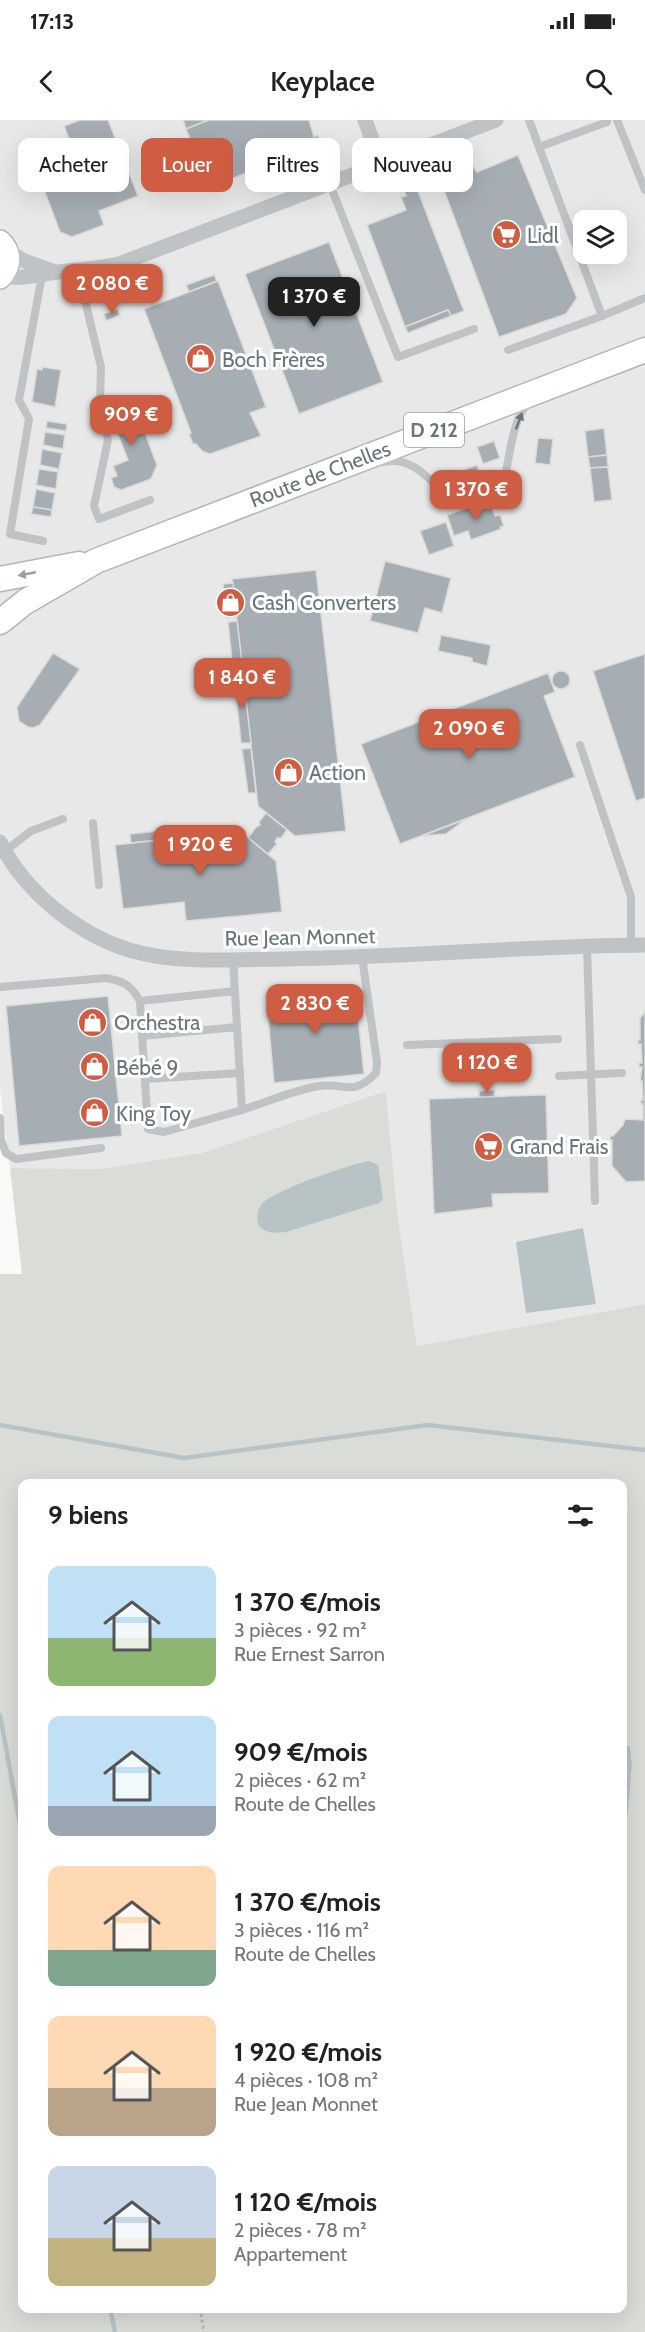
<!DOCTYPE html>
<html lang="fr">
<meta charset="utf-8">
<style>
body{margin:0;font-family:Cabin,sans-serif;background:#f2f2f2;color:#222;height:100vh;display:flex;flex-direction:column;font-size:22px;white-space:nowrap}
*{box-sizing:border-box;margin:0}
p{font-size:20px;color:#767676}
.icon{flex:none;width:33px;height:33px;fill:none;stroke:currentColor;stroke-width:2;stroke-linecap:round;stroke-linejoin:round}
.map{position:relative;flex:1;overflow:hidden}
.details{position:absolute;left:18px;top:1359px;width:609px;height:834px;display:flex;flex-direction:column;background:#fff;border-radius:12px;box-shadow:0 6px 24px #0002}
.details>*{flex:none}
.guide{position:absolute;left:18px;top:18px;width:609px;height:54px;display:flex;gap:12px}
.tools{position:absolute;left:573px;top:90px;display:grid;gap:12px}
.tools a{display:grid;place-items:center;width:54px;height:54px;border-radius:12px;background:#fff;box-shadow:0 6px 24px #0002;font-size:30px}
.price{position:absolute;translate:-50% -51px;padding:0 14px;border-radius:12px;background:#cf5d42;color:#fff;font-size:20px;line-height:39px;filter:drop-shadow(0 2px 3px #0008)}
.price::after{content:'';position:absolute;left:50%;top:36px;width:18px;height:14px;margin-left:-9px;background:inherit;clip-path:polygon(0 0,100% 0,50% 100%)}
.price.current{background:#222;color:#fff}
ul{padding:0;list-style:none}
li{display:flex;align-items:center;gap:18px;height:150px;padding:0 30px}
li span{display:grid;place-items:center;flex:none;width:168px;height:120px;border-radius:12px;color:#555}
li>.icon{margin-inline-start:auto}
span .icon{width:72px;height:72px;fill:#fffc;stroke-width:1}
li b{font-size:26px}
h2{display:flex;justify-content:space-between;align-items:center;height:72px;padding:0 30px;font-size:26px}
.tag{padding:0 21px;border-radius:12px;background:#fff;box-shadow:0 6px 24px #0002;font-size:21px;line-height:54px}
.tag.current{background:#cf5d42;color:#fff}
.status{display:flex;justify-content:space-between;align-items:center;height:42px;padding:0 30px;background:#fff;direction:ltr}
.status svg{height:16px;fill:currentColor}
header{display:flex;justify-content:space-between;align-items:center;height:78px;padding:0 30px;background:#fff;font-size:27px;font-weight:600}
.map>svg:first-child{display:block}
.built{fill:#e7e8e7;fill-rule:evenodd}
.green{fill:#daddd7;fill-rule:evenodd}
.water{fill:#b8c3c6}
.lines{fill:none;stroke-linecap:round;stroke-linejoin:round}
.stream{stroke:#b8c3c6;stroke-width:4.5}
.building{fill:#a7aeb3;stroke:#dbdbd9;stroke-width:1.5}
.secondary-casing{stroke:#b1b7bb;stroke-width:24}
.primary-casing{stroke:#b1b6b9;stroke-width:27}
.path{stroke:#b7bbbd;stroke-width:3;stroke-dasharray:3 3;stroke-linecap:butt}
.lane{stroke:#bfc3c6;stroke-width:8}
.street{stroke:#bfc3c6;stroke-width:15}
.secondary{stroke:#fff;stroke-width:21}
.primary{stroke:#fff;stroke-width:24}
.oneway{fill:#67767e}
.oneway2{fill:#959fa5}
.labels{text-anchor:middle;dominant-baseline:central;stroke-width:6;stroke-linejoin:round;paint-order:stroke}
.shield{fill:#fff;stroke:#959fa5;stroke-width:1.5}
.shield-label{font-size:20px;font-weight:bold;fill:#67767e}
.poi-label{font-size:21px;fill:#67767e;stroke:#fff;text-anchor:start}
.street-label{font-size:21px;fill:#67767e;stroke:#fff}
</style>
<div class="status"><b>17:13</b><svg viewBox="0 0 49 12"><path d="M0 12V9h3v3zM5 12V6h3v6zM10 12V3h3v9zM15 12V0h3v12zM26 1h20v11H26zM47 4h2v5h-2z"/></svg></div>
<header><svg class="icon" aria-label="back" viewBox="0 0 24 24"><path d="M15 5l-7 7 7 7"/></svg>Keyplace<svg class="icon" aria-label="search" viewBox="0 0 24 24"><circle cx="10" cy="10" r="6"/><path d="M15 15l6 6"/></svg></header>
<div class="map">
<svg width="645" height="2212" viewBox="0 0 645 2212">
<rect width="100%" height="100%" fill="#f9f9f7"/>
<path class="built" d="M0,0H645V1184L417,1226L397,1091L386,971L201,1033L100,1049L10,1048L0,969ZM584,100H616V134H584Z"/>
<path class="green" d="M386,971L397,1091L417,1226L645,1184V2212H0V1154H22L10,1048L100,1049L201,1033ZM22,1364H622V1626H630L632,1646L622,1747V2188H22Z"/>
<g class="water">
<path d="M369,1041L378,1045L383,1079L379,1083L286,1112C275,1113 267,1114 259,1106C257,1098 256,1091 262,1084C274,1070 348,1045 369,1041Z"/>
<polygon points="583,1108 596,1184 526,1193 516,1122"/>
<polygon points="623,1626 630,1626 632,1646 623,1747"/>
</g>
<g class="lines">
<g class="stream">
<polyline points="0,1305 184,1338 428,1305 645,1330"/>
<polyline points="0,1595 22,1716"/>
<polyline points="110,2188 115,2212"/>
</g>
</g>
<g class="building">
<polygon points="80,0 108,0 138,76 99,91 104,105 72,117 60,112 43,67 51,49 77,39 64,6"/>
<polygon points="183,0 209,0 186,9"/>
<polygon points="209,0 309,0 314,17 318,15 321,24 231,59 217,23 195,32 186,9"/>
<polygon points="518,35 577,178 566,194 499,217 437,52 470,42 477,52"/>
<polygon points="413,58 464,191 451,196 448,190 405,207 367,105 406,90 401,77 406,76 401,62"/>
<polygon points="329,122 383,262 299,294 245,154"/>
<polygon points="214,155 217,161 189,172 186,165"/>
<polygon points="218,161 266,287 250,293 261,316 210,334 202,331 196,324 193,324 189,314 191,313 144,189"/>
<polygon points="118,189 120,195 106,201 104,194"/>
<polygon points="448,190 451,196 408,213 405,207"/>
<polygon points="43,247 61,250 55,287 32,282 37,249 42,250"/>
<polygon points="130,275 140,299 130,303 132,308 142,305 157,345 151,359 121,370 114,367 111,358 117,356 113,346 128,340 106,284"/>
<polygon points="47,301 67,304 66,311 46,308"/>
<polygon points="604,308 607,335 588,337 585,311"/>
<polygon points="45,312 65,315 63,329 43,325"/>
<polygon points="538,318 553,319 550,345 535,343"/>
<polygon points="494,321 500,338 483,344 477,327"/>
<polygon points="42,329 62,333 59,349 40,345"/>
<polygon points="607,335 608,347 590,348 588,337"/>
<polygon points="477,345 489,380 471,387 458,352"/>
<polygon points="608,347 612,380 594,382 590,348"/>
<polygon points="39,349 58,352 56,369 36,365"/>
<polygon points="36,369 55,373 52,390 33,387"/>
<polygon points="489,380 495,396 500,395 504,406 500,407 501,409 471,420 468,411 454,416 447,395"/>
<polygon points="33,387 52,390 51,397 31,394"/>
<polygon points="446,402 454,426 429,435 420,411"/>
<polygon points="385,441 451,458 442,493 425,488 418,513 370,501"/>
<polygon points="316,450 346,711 295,716 258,686 232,459"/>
<polygon points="233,463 237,497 227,498 223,464"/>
<polygon points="237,501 243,550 233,550 228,502"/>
<polygon points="441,515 491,525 487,546 472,542 472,538 438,531"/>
<polygon points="53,533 80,549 40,605 33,608 28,607 19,601 17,587"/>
<polygon points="645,534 645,678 636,681 593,551"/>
<circle cx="561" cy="560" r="9"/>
<polygon points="548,553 555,572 544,576 575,657 400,724 361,624"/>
<polygon points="243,554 251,623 241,623 234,555"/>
<polygon points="251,628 256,673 248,673 242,629"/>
<polygon points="266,693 287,710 281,718 277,718 275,722 277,724 268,734 248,718 256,707 260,705 259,702"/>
<polygon points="466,699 446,714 422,716"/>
<polygon points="178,708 225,713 180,718"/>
<polygon points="176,709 176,718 131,723 130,714"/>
<polygon points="240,711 276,741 282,792 186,801 184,782 123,789 115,725"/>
<polygon points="355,867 364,954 274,963 266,875"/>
<polygon points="108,876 122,1016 19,1026 6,886"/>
<polygon points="645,892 645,1061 626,1062 612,1046 612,1020 610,1020 610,1016 613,1016 623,1005 625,999 643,1000 643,984 641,984 641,980 643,980 642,961 640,962 642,947 639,947 639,943 642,943 641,924 638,924 638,920 640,920 640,898"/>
<polygon points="495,970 494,978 479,978 479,971"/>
<polygon points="538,975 546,975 549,1073 492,1074 493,1087 434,1094 429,979"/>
</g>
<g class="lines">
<defs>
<path id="secondary" d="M0,121C12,132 11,147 0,158"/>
<g id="primary">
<polyline points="0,459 79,444"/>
<polyline points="0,502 25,482 96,441 645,230"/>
</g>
</defs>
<use href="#secondary" class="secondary-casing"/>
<use href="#primary" class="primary-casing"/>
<polyline class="path" points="200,2188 204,2212"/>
<g class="lane">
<polyline points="617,0 645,70"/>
<polyline points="539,27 607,2"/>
<polyline points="329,62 398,237 474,209"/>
<polyline points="81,151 83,172 101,247 100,284 108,320 94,386 99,399 150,380"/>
<polyline points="42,155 19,280 29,299 10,414 43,421"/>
<polyline points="602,196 645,178"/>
<polyline points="508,230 602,196 529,0"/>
<path d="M383,342C413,336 428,359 449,377L505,358C509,339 513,294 530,283"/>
<polyline points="580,625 631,777 631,825"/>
<polyline points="93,703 99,765"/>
<polyline points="5,731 31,711 63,699"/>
<polyline points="587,827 595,1081"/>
<path d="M233,839L242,990C267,982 294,970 319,966C346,962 351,978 376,953L377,942L362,837"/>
<path d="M0,867L106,858C123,861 131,865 140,881L235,871"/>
<polyline points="140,881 148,1009 164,1012 242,990"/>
<polyline points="142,916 237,907"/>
<polyline points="407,925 558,919"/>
<polyline points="559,956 622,953"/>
<polyline points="145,959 240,953"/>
<polyline points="0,998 1,1020 6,1033 16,1039 101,1028"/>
</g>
<g class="street">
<polyline points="365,0 381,44"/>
<polyline points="7,130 22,140 55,152"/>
<path d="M2,156C24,160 37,154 58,152C79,150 98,148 119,144L496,0"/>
<path d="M0,722C25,772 76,813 129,830C180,845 235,839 287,839C407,837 526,826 645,825"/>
</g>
<use href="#secondary" class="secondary"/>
<use href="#primary" class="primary"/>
</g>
<defs><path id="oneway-solid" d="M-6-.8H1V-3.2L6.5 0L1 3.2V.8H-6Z" transform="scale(1.5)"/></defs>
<use class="oneway" href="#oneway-solid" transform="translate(519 301) rotate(-70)"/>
<use class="oneway2" href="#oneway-solid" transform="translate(27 454) rotate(169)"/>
<defs>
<symbol id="supermarket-disc" viewBox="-11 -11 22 22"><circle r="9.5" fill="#cf5d42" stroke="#fff"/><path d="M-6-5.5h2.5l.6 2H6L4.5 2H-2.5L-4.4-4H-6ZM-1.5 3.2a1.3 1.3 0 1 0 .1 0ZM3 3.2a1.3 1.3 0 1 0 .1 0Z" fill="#fff"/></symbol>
<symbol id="shop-disc" viewBox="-11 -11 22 22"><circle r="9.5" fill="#cf5d42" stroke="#fff"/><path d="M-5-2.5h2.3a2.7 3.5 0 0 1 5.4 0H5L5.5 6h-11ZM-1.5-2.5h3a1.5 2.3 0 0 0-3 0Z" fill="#fff"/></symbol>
</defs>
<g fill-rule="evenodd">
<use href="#supermarket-disc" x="490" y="98" width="33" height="33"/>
<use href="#shop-disc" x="184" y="222" width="33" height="33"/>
<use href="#shop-disc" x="214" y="466" width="33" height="33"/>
<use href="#shop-disc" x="272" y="636" width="33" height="33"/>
<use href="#shop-disc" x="76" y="886" width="33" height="33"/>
<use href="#shop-disc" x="78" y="930" width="33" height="33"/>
<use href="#shop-disc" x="78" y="976" width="33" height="33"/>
<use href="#supermarket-disc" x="472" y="1010" width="33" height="33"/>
</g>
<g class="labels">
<rect class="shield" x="404" y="293" width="60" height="34" rx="4.5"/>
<g class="shield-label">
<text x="434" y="310">D 212</text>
</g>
<g class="poi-label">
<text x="527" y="115">Lidl</text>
<text x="222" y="239">Boch Frères</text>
<text x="252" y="482">Cash Converters</text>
<text x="309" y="652">Action</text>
<text x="114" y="902">Orchestra</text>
<text x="116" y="947">Bébé 9</text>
<text x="116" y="993">King Toy</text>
<text x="510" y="1026">Grand Frais</text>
</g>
<g class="street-label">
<text transform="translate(320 354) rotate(-21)">Route de Chelles</text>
<text transform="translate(300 817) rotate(-1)">Rue Jean Monnet</text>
</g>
</g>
</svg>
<div class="tools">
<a><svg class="icon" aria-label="layers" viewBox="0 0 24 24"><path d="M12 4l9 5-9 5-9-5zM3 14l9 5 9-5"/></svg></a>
</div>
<b class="price" style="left:112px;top:195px">2 080 €</b>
<b class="price current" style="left:314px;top:208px">1 370 €</b>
<b class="price" style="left:131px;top:326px">909 €</b>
<b class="price" style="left:476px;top:401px">1 370 €</b>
<b class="price" style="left:242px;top:589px">1 840 €</b>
<b class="price" style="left:469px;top:640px">2 090 €</b>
<b class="price" style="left:200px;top:756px">1 920 €</b>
<b class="price" style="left:315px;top:915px">2 830 €</b>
<b class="price" style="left:487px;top:974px">1 120 €</b>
<div class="guide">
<a class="tag">Acheter</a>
<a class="tag current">Louer</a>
<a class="tag">Filtres</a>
<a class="tag">Nouveau</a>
</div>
<section class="details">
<h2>9 biens<svg class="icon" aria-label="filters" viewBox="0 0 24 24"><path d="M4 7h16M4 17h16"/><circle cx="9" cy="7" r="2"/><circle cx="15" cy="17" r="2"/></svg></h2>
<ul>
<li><span style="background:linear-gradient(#bfe0f5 60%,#8fb573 0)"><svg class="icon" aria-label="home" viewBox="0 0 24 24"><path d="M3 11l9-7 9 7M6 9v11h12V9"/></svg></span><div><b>1 370 €/mois</b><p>3 pièces · 92 m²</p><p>Rue Ernest Sarron</p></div></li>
<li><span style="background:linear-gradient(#bfe0f5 75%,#9aa5b1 0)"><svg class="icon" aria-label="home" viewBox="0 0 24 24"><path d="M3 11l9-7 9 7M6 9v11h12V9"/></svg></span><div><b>909 €/mois</b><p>2 pièces · 62 m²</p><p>Route de Chelles</p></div></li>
<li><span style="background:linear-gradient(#ffd9b3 70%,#7fa58c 0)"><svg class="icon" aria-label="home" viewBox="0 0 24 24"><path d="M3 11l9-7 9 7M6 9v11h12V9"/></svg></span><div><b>1 370 €/mois</b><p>3 pièces · 116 m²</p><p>Route de Chelles</p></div></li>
<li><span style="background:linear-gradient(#ffd9b3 60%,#b9a48a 0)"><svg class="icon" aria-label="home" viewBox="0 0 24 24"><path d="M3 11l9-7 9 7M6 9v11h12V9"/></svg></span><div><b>1 920 €/mois</b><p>4 pièces · 108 m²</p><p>Rue Jean Monnet</p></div></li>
<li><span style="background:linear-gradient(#c9d6e8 60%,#c2b280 0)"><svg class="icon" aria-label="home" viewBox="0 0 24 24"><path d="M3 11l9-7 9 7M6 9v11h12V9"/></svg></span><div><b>1 120 €/mois</b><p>2 pièces · 78 m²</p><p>Appartement</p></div></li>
</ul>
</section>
</div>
